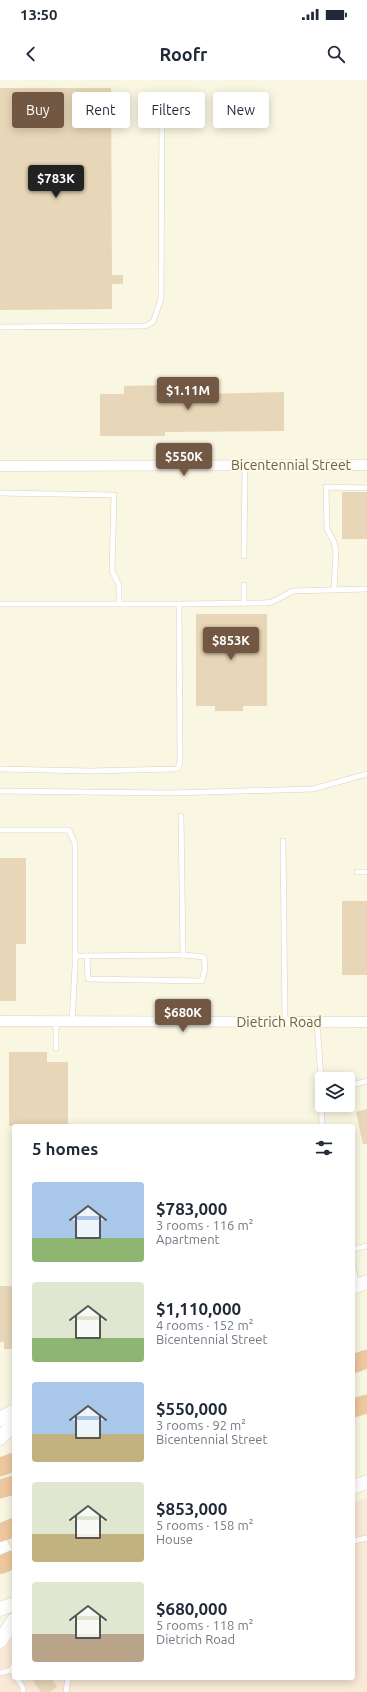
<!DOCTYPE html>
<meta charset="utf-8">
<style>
body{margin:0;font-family:Ubuntu,sans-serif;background:#f6f6f7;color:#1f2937;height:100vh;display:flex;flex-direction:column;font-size:15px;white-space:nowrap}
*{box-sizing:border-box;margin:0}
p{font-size:13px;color:#747a83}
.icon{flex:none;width:22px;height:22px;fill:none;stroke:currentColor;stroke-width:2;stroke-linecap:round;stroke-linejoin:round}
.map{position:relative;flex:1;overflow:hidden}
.side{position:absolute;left:12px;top:1044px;width:343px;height:556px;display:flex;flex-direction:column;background:#fff;border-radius:4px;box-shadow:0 2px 10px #0003}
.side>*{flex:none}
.banner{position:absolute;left:12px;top:12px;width:343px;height:36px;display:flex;gap:8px}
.fabs{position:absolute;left:315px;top:992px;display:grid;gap:8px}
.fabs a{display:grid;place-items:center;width:40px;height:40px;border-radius:4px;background:#fff;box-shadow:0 2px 10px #0003;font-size:20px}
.price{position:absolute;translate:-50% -34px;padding:0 9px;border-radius:4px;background:#725843;color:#fff;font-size:13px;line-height:26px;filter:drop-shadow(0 1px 2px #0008)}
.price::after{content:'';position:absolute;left:50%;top:24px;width:12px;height:9px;margin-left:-6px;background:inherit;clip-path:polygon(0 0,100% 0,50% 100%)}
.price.active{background:#222;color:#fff}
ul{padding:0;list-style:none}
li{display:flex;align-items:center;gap:12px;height:100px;padding:0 20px}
li span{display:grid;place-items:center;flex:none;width:112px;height:80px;border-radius:4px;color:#555}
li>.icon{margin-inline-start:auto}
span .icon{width:48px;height:48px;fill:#fffc;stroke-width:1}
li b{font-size:17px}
h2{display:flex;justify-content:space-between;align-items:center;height:48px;padding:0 20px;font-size:17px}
.chip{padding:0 14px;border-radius:4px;background:#fff;box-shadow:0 2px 10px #0003;font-size:14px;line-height:36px}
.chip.active{background:#725843;color:#fff}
.status{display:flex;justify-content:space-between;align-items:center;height:28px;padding:0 20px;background:#fff;direction:ltr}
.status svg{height:11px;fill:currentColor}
header{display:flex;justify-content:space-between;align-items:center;height:52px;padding:0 20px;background:#fff;font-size:18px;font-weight:700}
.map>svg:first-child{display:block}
.commercial{fill:#f9e9d6}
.building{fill:#e7d6b7}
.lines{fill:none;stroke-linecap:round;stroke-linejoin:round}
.lane-casing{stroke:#d9d2bc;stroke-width:6}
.street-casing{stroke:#d9d2bc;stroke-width:11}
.secondary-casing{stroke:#ded4ba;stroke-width:15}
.highway-casing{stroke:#dcd9d4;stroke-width:19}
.lane{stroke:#fff;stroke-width:5}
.street{stroke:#fff;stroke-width:10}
.secondary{stroke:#fff;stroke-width:14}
.highway{stroke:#eec79e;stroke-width:18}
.highway-bridge-casing{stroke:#dcd9d4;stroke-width:19;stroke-linecap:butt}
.highway-bridge{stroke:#eec79e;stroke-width:18}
.labels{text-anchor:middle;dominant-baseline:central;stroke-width:3.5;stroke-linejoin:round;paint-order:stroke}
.street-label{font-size:14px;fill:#6e604b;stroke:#fdfae7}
</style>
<div class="status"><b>13:50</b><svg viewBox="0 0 49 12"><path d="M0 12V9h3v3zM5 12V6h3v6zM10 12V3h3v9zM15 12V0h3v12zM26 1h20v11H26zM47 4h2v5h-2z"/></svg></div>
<header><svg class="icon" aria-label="back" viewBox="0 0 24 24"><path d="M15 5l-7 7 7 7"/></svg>Roofr<svg class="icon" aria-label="search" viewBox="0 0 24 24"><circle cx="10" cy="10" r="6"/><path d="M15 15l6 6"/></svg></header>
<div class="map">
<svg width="367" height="1612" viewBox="0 0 367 1612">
<rect width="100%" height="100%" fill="#f9f6e1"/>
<polygon class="commercial" points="367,1418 367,1612 0,1612 0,1551 14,1546 14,1598 353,1598 353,1423"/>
<g class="building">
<polygon points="0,8 111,8 112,195 123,195 123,204 112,204 112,229 0,230"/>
<polygon points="168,305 205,305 205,314 284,312 284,351 165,352 165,356 100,356 100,314 124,314 124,306"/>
<rect x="342" y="412" width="25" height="47"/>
<polygon points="196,534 267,534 267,626 243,626 243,631 215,631 215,626 196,626"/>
<polygon points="0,778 26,778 26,864 16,864 16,921 0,921"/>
<rect x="342" y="821" width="25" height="74"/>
<polygon points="9,972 47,972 47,982 68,982 68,1046 9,1046"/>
<polygon points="367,1029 367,1064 363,1064 356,1032"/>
<polygon points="0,1206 14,1206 14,1269 4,1269 4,1262 0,1262"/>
<polygon points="31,1598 51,1598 57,1607 49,1612 41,1612"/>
</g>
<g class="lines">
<defs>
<g id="lane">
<polyline points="0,247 145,246 153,242 161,219 162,22"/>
<polyline points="0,413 114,415 112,491 119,505 119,523"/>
<polyline points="244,476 245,385"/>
<polyline points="244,505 244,523"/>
<polyline points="334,510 336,471 334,462 327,449 326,407 367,408"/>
<polyline points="0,524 179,524 180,681 178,688 176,689 91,691 0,689"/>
<polyline points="179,524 264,523 272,522 293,511 367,509"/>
<polyline points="0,711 172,713 313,709 367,694"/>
<polyline points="0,750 69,750 75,764 75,887 72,942"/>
<polyline points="283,761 285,942"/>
<polyline points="357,792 367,792"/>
<polyline points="75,876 183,875 181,736"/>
<polyline points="87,876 88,899 202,901 205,889 204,877 183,875"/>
<polyline points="56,942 56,968"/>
<polyline points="317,942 322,1013"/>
<polyline points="348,1006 367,1001"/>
<polyline points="321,1013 322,1046"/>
<polyline points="353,1169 367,1166"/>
<polyline points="353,1186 357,1205"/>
<polyline points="353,1461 367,1458"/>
<polyline points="11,1590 14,1584"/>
<polyline points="0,1593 11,1590 14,1594"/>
<polyline points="17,1598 23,1608 23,1612"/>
<polyline points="66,1612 68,1598"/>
</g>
<g id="street">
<polyline points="0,386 367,385"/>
<polyline points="0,941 367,942"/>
</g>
<g id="secondary">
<polyline points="353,1207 367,1202"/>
<polyline points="0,1339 14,1331"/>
<polyline points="0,1358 14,1344"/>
<polyline points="353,1407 367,1402"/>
<polyline points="0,1462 9,1479 14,1481"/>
<polyline points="0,1529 14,1524"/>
<polyline points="0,1561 14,1540"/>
</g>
<g id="highway">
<polyline points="353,1284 367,1279"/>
<polyline points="353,1328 367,1324"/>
<polyline points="0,1387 14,1382"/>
<polyline points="0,1409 14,1405"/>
<polyline points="0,1453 14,1447"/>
</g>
</defs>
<use href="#lane" class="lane-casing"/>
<use href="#street" class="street-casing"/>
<use href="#secondary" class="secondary-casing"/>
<use href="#highway" class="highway-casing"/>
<use href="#lane" class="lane"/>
<use href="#street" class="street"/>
<use href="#secondary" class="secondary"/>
<use href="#highway" class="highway"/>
<defs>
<polyline id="highway-bridge" points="0,1485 14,1479"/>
</defs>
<use href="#highway-bridge" class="highway-bridge-casing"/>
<use href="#highway-bridge" class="highway-bridge"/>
</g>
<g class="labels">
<g class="street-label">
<text x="291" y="385">Bicentennial Street</text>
<text x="279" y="942">Dietrich Road</text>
</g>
</g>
</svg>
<div class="fabs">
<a><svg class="icon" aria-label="layers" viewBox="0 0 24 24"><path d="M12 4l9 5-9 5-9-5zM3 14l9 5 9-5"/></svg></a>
</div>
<b class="price active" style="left:56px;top:119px">$783K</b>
<b class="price" style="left:188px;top:331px">$1.11M</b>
<b class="price" style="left:184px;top:397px">$550K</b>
<b class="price" style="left:231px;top:581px">$853K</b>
<b class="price" style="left:183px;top:953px">$680K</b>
<div class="banner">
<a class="chip active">Buy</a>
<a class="chip">Rent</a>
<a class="chip">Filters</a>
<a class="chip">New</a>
</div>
<section class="side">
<h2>5 homes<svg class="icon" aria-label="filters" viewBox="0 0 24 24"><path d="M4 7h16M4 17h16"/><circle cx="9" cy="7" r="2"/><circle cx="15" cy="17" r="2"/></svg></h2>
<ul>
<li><span style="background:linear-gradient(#a9c7e8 70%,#8fb573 0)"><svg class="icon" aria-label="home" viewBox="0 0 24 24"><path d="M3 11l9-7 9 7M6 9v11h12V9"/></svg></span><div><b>$783,000</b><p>3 rooms · 116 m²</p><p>Apartment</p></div></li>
<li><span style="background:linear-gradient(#dfe7d0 70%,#8fb573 0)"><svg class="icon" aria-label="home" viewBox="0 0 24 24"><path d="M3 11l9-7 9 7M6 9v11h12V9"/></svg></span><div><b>$1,110,000</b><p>4 rooms · 152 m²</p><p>Bicentennial Street</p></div></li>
<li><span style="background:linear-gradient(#a9c7e8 65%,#c2b280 0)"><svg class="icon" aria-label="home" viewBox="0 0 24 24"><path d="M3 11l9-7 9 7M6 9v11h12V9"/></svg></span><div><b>$550,000</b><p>3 rooms · 92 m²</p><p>Bicentennial Street</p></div></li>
<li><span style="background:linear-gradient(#dfe7d0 65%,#c2b280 0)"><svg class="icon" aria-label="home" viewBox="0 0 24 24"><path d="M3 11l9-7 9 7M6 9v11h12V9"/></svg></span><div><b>$853,000</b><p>5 rooms · 158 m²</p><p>House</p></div></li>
<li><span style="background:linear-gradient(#dfe7d0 65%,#b9a48a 0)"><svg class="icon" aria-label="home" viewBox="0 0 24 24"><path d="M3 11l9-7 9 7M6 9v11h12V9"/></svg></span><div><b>$680,000</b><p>5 rooms · 118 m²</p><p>Dietrich Road</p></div></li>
</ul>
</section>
</div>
